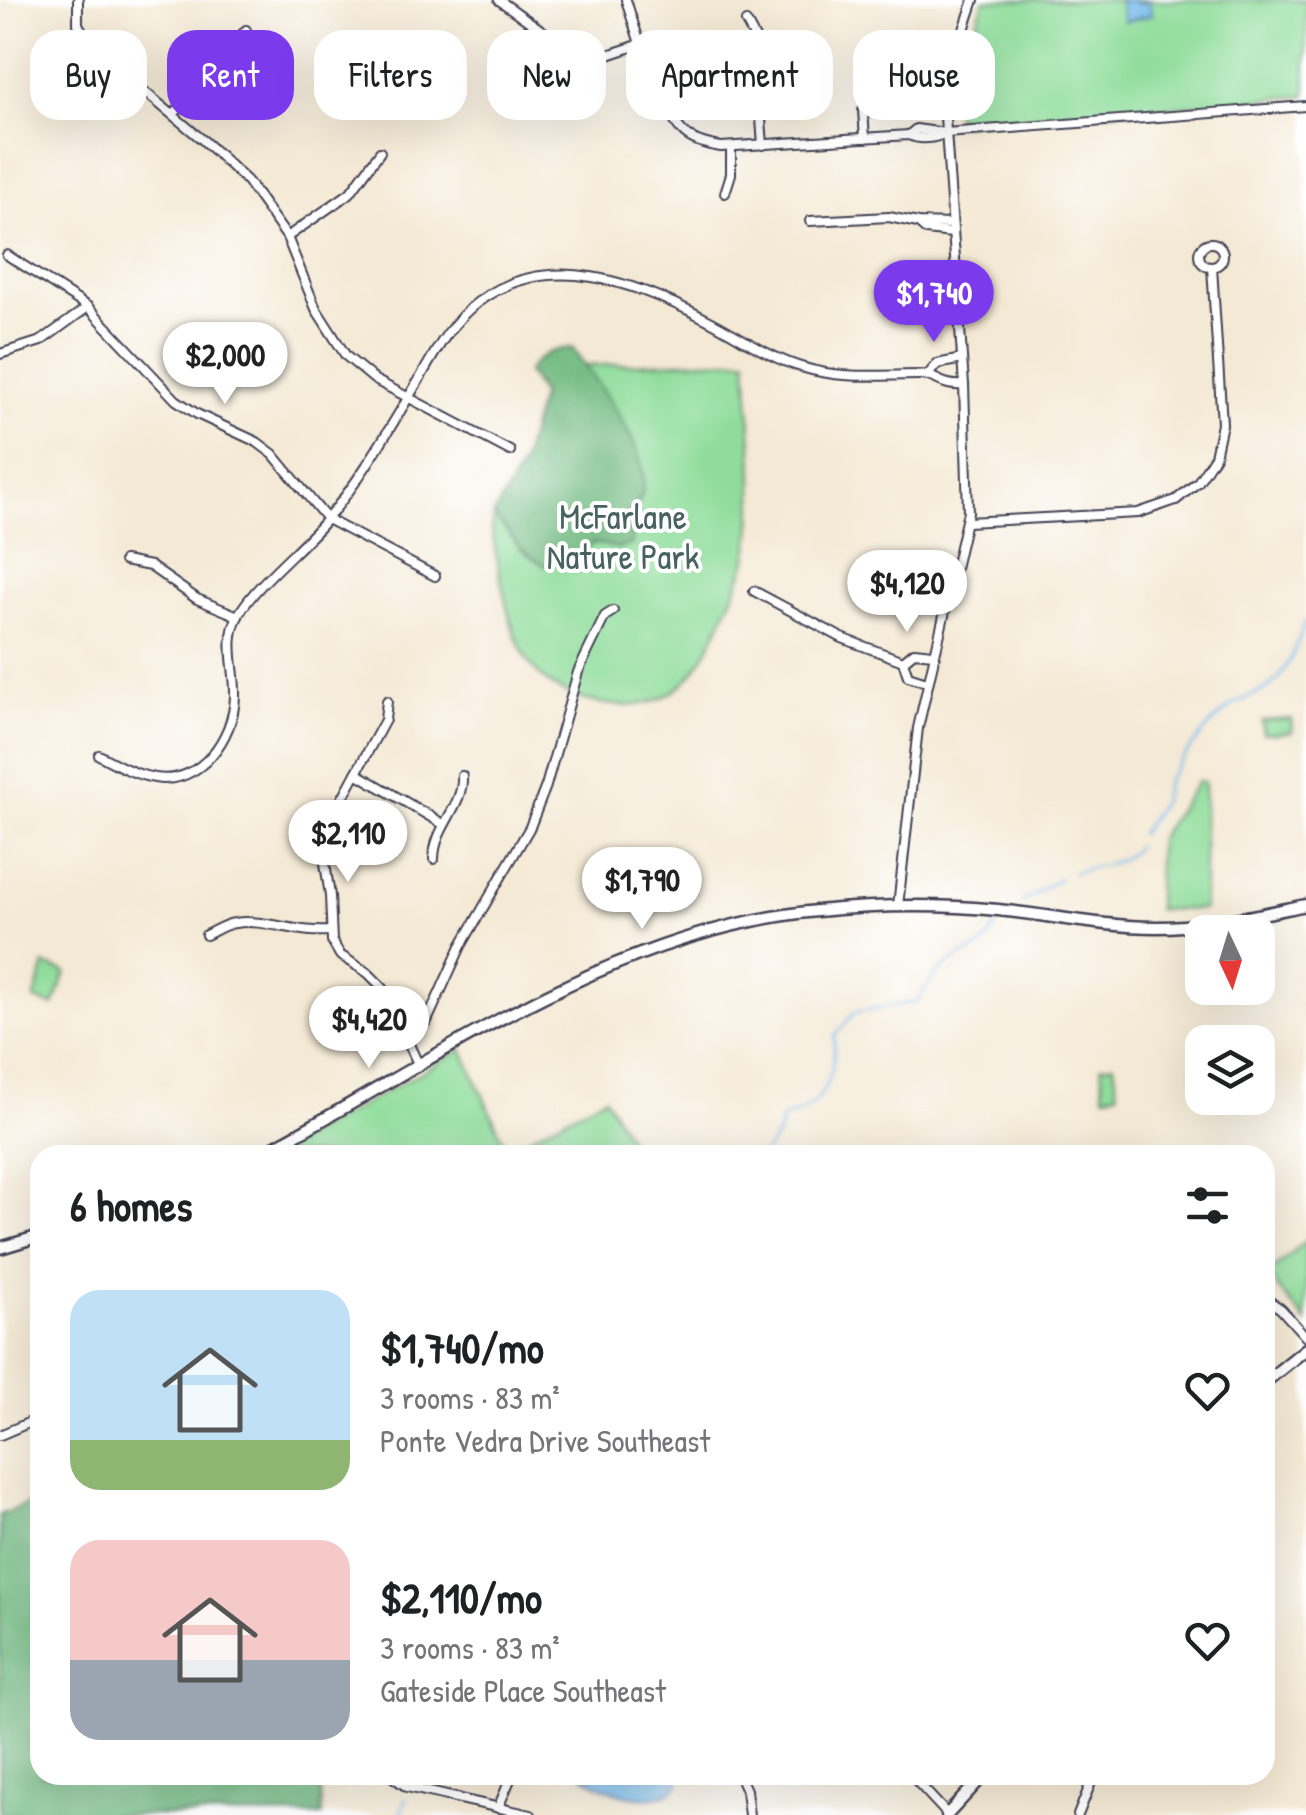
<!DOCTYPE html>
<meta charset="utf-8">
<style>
body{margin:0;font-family:"Patrick Hand",sans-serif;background:#f6f6f6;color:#202124;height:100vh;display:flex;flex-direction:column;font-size:38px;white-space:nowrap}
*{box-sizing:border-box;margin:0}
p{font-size:32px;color:#757577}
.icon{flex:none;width:55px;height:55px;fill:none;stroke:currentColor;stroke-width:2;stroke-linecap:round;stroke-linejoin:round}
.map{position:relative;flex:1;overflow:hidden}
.panel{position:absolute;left:30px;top:1145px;width:1245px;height:640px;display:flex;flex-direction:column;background:#fff;border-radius:30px;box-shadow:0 10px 40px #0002}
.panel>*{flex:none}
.banner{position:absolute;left:30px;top:30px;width:1248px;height:90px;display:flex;gap:20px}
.needle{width:65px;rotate:176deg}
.buttons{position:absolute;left:1185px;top:915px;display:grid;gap:20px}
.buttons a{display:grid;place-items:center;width:90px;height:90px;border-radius:20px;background:#fff;box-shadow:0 10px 40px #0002;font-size:50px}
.price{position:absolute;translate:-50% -85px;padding:0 22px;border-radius:35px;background:#fff;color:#222;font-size:32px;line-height:65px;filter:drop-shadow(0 2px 5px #0008)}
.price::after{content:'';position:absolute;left:50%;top:60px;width:30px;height:22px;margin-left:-15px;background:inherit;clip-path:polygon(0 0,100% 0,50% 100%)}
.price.selected{background:#7c3aed;color:#fff}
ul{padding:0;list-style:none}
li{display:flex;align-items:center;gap:30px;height:250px;padding:0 40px}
li span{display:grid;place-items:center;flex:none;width:280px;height:200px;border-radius:30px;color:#555}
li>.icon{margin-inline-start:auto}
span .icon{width:120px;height:120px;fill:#fffc;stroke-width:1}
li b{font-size:42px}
h2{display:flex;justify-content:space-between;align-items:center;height:120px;padding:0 40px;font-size:42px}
.tag{padding:0 35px;border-radius:30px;background:#fff;box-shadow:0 10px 40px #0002;font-size:35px;line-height:90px}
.tag.selected{background:#7c3aed;color:#fff}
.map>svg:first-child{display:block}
.green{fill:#90dd9b;stroke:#59806b;stroke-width:2.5}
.forest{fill:#74bc83;stroke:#4b6f5f;stroke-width:2.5}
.water{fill:#76bced;stroke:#4c6f94;stroke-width:2.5}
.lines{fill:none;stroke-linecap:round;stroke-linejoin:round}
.stream{stroke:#76bced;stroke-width:2.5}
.minor-casing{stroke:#424052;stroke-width:12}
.tertiary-casing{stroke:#424052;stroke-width:15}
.minor{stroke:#fff;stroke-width:8}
.tertiary{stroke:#fff;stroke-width:10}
.labels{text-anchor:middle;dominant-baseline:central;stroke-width:8;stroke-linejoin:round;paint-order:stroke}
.park-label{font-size:35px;fill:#48635d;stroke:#fff}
</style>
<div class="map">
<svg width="1306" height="1815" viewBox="0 0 1306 1815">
<rect width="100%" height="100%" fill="#fff"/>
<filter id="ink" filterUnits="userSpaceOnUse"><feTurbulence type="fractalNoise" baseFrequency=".01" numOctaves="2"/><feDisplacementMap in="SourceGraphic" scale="20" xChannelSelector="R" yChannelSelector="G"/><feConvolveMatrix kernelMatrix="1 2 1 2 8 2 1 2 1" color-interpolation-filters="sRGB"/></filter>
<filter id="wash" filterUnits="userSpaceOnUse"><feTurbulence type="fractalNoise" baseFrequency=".0048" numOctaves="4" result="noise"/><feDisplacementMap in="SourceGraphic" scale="40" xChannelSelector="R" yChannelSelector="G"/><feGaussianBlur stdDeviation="2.25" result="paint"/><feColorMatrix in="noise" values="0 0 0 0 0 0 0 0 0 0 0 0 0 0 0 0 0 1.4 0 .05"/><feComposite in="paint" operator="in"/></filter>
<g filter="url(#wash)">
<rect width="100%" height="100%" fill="#f4e9d4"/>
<g class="green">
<polygon points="984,0 1306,0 1306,96 955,124 961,71"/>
<path d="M747,359C749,413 761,518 745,566C739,585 729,603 721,622C694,683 667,717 595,702C569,697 546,686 530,664C507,632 500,571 492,532L494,515L571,374L584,366Z"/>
<polygon points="1291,719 1292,732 1263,734 1262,721"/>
<polygon points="1198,781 1204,782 1204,909 1157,910 1158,839"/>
<polygon points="45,965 66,972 54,1006 34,1000"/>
<polygon points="462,1049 507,1149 605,1097 638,1155 274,1155"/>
<polygon points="1114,1064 1118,1093 1104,1095 1101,1066"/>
<polygon points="1306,1241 1306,1322 1267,1275"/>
</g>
<g class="forest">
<path d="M572,348C595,382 654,451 642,494C640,503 630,513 624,520L632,532V544L619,548L593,543L583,551L585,565L578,571L558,563L545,566L522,550L494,515L521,466L541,394L527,372C540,355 550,349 572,348Z"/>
<polygon points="40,1499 40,1775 319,1775 322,1815 0,1815 0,1515"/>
</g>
<g class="water">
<polygon points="1119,0 1135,0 1137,4 1148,1 1152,15 1124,22"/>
<path d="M583,1775H679V1784C657,1810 605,1793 583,1775Z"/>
</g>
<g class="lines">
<g class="stream">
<polyline points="1140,834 1161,803 1168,778 1183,758 1207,728 1232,705 1266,689 1277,680 1290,660 1306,621"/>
<path d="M1073,873C1092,865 1125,866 1136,846"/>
<polyline points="1021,903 1060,878"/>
<path d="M763,1155L778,1134L783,1117C824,1112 836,1071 834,1037L855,1012L916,1002C925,989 934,974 947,965C975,944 982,959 998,920"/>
<polyline points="415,1776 416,1775"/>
<polyline points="400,1815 406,1799"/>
</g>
</g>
</g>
<g filter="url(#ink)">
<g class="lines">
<defs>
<g id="minor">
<polyline points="78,0 78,24 92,48 204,141 247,181 287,237 316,309 346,356 375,380 510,451"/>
<polyline points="499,0 576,55 599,58 641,44"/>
<path d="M626,0C637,35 659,108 684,133C694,142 708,145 721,147L909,135C920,140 934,139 945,133L1306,106"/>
<polyline points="746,22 761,49 759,93 763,145"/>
<polyline points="863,110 865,138"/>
<polyline points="173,115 246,30"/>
<polyline points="909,135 916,129 945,133"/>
<polyline points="725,193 731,174 731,148"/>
<polyline points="810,221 889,217 918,223 952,224"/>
<polyline points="918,223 926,230 952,233"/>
<polyline points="287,237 350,193 380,152"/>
<circle cx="1211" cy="255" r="12"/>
<polyline points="7,255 88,307 176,400 197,414 257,442 273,454 327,519 435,576"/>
<polyline points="0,354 41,341 88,307"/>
<polyline points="928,375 937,364 962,359"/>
<polyline points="967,522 1138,513 1176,500 1198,482 1215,456 1222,424 1212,267"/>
<polyline points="124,561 150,566 197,599 238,616"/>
<polyline points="754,591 842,638 903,661"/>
<polyline points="903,661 908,676 927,682"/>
<polyline points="903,661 914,652 933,654"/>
<polyline points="387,701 385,720 324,832 323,850 330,896 332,941 340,955 368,973 383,988 419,1066"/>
<path d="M99,755C116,764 135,775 155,778C200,786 234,737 235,696C236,668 224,641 239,614C255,585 303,547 327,519C363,477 390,427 419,380C435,352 451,322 478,302C548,249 637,283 706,319C738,335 767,357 801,367C842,380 880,375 921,375C937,375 940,387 964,385"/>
<polyline points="356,773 443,824"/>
<path d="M434,859C434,827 464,806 462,776"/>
<polyline points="898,906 918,728 968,512 964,385 945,117 950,71 974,0"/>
<path d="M206,935C215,931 224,924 235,923C264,918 297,934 329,931"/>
<polyline points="404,1034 427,1021 461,946 530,827 546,786 578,672 605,616 613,611"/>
<polyline points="1265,1298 1281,1309 1306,1337"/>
<polyline points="0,1435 40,1418"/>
<polyline points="390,1775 407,1787 531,1815"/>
<polyline points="739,1775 746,1790 749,1815"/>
<polyline points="911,1775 948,1815"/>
<polyline points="498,1808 512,1775"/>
<polyline points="1078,1815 1094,1775"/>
</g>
<g id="tertiary">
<path d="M259,1155C438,1060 610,931 817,911C877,905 938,904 998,910C1051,915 1103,927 1156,927C1207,927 1257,915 1306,905"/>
<polyline points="0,1248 40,1236"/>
<polyline points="1265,1382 1306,1349"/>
<polyline points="947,1815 984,1775"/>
</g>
</defs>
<use href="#minor" class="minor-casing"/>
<use href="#tertiary" class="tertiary-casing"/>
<use href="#minor" class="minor"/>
<use href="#tertiary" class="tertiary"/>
</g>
</g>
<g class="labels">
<g class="park-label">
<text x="623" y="516">McFarlane<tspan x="623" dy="40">Nature Park</tspan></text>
</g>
</g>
</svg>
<div class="buttons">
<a><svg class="needle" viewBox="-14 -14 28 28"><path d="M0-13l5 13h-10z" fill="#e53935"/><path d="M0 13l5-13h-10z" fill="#757577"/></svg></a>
<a><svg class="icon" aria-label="layers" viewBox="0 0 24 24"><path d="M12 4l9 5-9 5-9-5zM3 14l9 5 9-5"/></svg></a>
</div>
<b class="price selected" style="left:934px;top:345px">$1,740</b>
<b class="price" style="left:225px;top:407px">$2,000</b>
<b class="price" style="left:907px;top:635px">$4,120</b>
<b class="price" style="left:348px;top:885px">$2,110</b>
<b class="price" style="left:642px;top:932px">$1,790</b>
<b class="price" style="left:369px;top:1071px">$4,420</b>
<div class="banner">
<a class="tag">Buy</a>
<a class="tag selected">Rent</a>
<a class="tag">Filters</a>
<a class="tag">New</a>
<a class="tag">Apartment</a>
<a class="tag">House</a>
</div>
<section class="panel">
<h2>6 homes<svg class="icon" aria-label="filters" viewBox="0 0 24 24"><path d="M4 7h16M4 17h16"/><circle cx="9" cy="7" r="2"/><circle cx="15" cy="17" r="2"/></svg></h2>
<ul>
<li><span style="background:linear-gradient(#bfe0f5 75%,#8fb573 0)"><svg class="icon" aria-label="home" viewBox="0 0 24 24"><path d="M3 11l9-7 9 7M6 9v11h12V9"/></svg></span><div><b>$1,740/mo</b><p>3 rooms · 83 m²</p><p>Ponte Vedra Drive Southeast</p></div><svg class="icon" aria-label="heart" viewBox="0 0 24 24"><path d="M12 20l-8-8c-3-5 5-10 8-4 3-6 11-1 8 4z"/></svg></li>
<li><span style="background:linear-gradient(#f6c9c9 60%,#9aa5b1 0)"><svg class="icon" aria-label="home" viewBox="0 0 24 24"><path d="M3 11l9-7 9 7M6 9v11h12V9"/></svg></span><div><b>$2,110/mo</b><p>3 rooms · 83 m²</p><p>Gateside Place Southeast</p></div><svg class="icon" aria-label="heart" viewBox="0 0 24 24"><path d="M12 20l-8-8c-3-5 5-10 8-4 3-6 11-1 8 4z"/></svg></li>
</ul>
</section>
</div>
